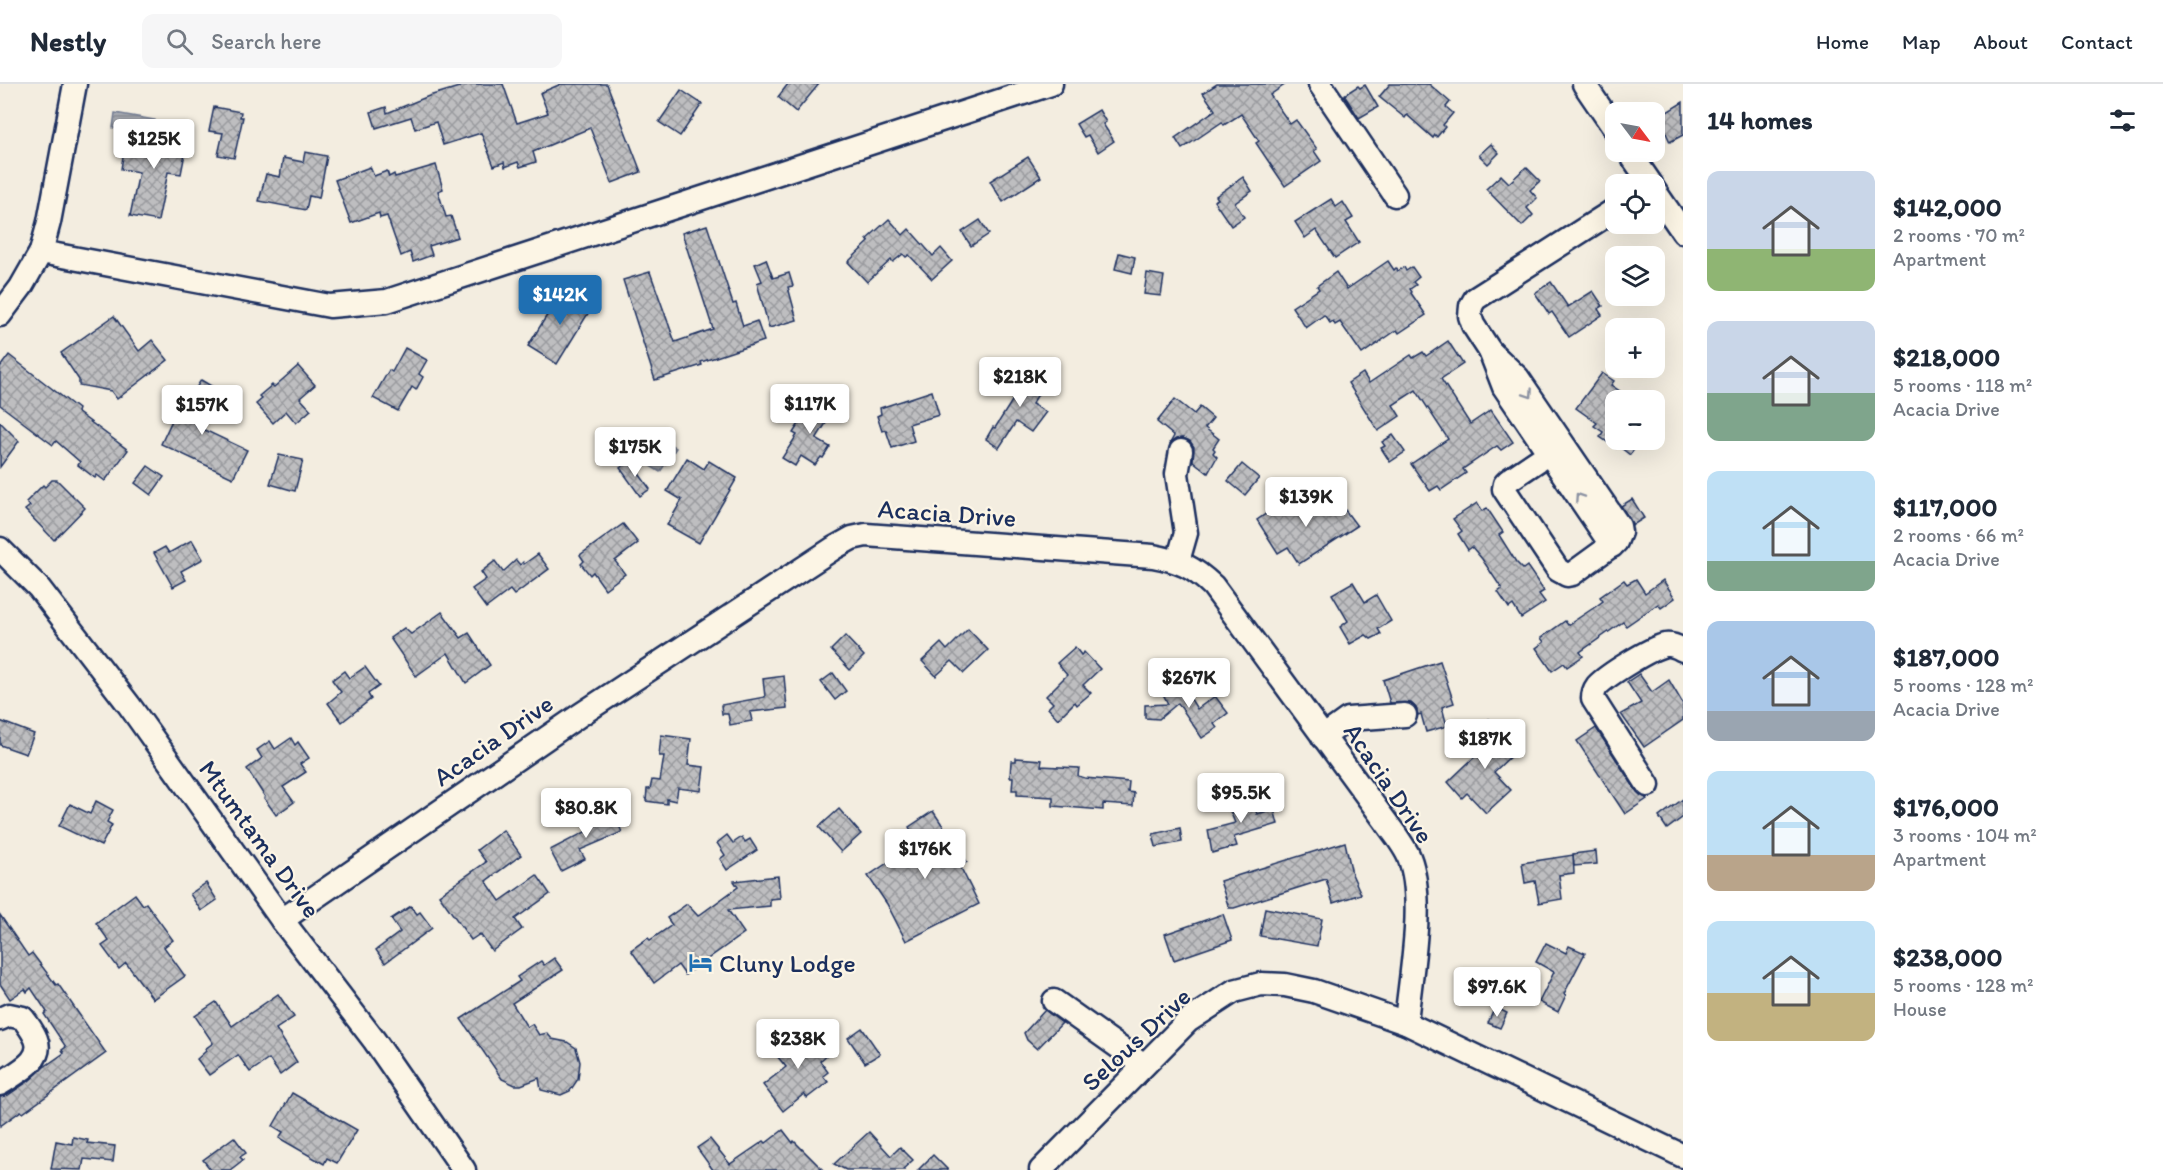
<!DOCTYPE html>
<meta charset="utf-8">
<style>
body{margin:0;font-family:Itim,sans-serif;background:#f6f6f7;color:#1f2937;height:100vh;display:flex;flex-direction:column;font-size:22px;white-space:nowrap}
*{box-sizing:border-box;margin:0}
p{font-size:20px;color:#747a83}
.icon{flex:none;width:33px;height:33px;fill:none;stroke:currentColor;stroke-width:2;stroke-linecap:round;stroke-linejoin:round}
.map{position:relative;flex:1;overflow:hidden}
.drawer{display:flex;flex-direction:column;background:#fff;width:480px}
.drawer>*{flex:none}
.needle{width:39px;rotate:122deg}
.controls{position:absolute;left:1605px;top:18px;display:grid;gap:12px}
.controls a{display:grid;place-items:center;width:60px;height:60px;border-radius:12px;background:#fff;box-shadow:0 6px 24px #0002;font-size:30px}
.price{position:absolute;translate:-50% -51px;padding:0 14px;border-radius:6px;background:#fff;color:#222;font-size:20px;line-height:39px;filter:drop-shadow(0 2px 3px #0008)}
.price::after{content:'';position:absolute;left:50%;top:36px;width:18px;height:14px;margin-left:-9px;background:inherit;clip-path:polygon(0 0,100% 0,50% 100%)}
.price.current{background:#1f6fb2;color:#fff}
ul{padding:0;list-style:none}
li{display:flex;align-items:center;gap:18px;height:150px;padding:0 24px}
li span{display:grid;place-items:center;flex:none;width:168px;height:120px;border-radius:12px;color:#555}
li>.icon{margin-inline-start:auto}
span .icon{width:72px;height:72px;fill:#fffc;stroke-width:1}
li b{font-size:26px}
h2{display:flex;justify-content:space-between;align-items:center;height:72px;padding:0 24px;font-size:26px}
header{display:flex;align-items:center;gap:36px;box-sizing:border-box;height:84px;padding:0 30px;background:#fff;border-bottom:2px solid #e0e1e3}
header strong{font-size:28px}
nav{display:flex;gap:33px;margin-inline-start:auto;font-size:21px}
.search{width:420px;height:54px;background:#f6f6f7;display:flex;align-items:center;gap:15px;box-sizing:border-box;padding:0 21px;border-radius:12px;color:#747a83;font-size:22px}
main{display:flex;flex:1;min-height:0}
.map>svg:first-child{display:block}
.water{fill:url(#water-rules);stroke:#707a91;stroke-width:1.5}
.building{fill:url(#building-cross-hatch);stroke:#1b2f5e;stroke-width:1.5}
.lines{fill:none;stroke-linecap:round;stroke-linejoin:round}
.minor-casing{stroke:#1b2f5e;stroke-width:27}
.minor{stroke:#fcf5e5;stroke-width:22}
.oneway{stroke:#8c92a2}
.labels{text-anchor:middle;dominant-baseline:central;stroke-width:4.5;stroke-linejoin:round;paint-order:stroke}
.street-label{font-size:26px;fill:#1b2f5e;stroke:#fcf5e5}
.poi-label{font-size:26px;fill:#1b2f5e;stroke:#fcf5e5;text-anchor:start}
</style>
<header>
<strong>Nestly</strong>
<div class="search"><svg class="icon" aria-label="search" viewBox="0 0 24 24"><circle cx="10" cy="10" r="6"/><path d="M15 15l6 6"/></svg>Search here</div>
<nav><a>Home</a><a>Map</a><a>About</a><a>Contact</a></nav>
</header>
<main>
<div class="map">
<svg width="1683" height="1086" viewBox="0 0 1683 1086">
<defs>
<pattern id="water-rules" width="6" height="5" patternUnits="userSpaceOnUse" patternTransform="scale(1.5)"><rect width="6" height="5" fill="#a9acb3"/><path d="M0 2.5h6" fill="none" stroke="#898c95"/></pattern>
<pattern id="building-cross-hatch" width="8" height="8" patternUnits="userSpaceOnUse" patternTransform="scale(1.5)"><rect width="8" height="8" fill="#bebec0"/><path d="M0 0l8 8M0 8l8-8" fill="none" stroke="#9a9b9f"/></pattern>
</defs>
<rect width="100%" height="100%" fill="#f3ede0"/>
<filter id="ink" filterUnits="userSpaceOnUse"><feTurbulence type="fractalNoise" baseFrequency=".0167" numOctaves="2"/><feDisplacementMap in="SourceGraphic" scale="12" xChannelSelector="R" yChannelSelector="G"/><feConvolveMatrix kernelMatrix="1 2 1 2 8 2 1 2 1" color-interpolation-filters="sRGB"/></filter>
<g filter="url(#ink)">
<g class="water">
<polygon points="115,29 155,36 153,51 113,44"/>
<polygon points="664,356 676,364 660,388 647,380"/>
</g>
<g class="building">
<polygon points="469,0 503,0 517,39 548,29 540,9 561,0 607,0 641,88 612,99 590,44 533,68 536,78 520,83 518,78 505,83 504,78 494,82 481,49 443,61 436,38 415,45 411,33 376,44 371,28 386,23 387,29 429,12"/>
<polygon points="788,0 819,0 796,28 778,13"/>
<polygon points="1217,0 1286,0 1270,11 1290,40 1296,36 1317,65 1314,67 1321,77 1285,102 1256,59 1259,57 1241,30 1224,41 1222,38 1182,65 1175,54 1215,26 1203,9"/>
<polygon points="1390,0 1429,0 1450,18 1446,23 1453,29 1443,41 1445,43 1437,53 1435,51 1433,54 1407,31 1405,34 1379,13"/>
<polygon points="1365,1 1378,23 1359,34 1344,11 1358,2 1360,4"/>
<polygon points="681,6 702,20 680,52 659,38"/>
<polygon points="1683,18 1683,51 1670,58 1666,49 1662,51 1654,36"/>
<polygon points="214,23 241,28 240,33 243,33 234,74 218,71 223,49 209,47"/>
<polygon points="1099,26 1106,38 1103,40 1114,57 1098,68 1088,51 1084,53 1076,40"/>
<polygon points="175,42 190,44 181,90 168,88 158,137 130,132 139,88 121,85 126,54 172,60"/>
<polygon points="1491,60 1499,69 1488,80 1479,71"/>
<polygon points="305,68 327,72 319,114 309,112 306,126 259,117 266,90 280,93 283,74 303,78"/>
<polygon points="1028,73 1041,93 1003,118 990,97"/>
<polygon points="436,81 443,105 438,107 446,133 451,132 458,153 429,162 432,171 413,178 410,168 401,172 387,132 380,134 379,129 351,139 335,96 370,83 374,92 387,87 389,93 394,90 395,93"/>
<polygon points="1526,83 1540,97 1530,106 1537,114 1527,124 1533,131 1522,142 1486,105 1501,91 1509,99"/>
<polygon points="1243,93 1252,107 1235,119 1244,133 1231,142 1214,117 1218,115 1216,112"/>
<polygon points="1331,115 1336,123 1343,118 1353,134 1346,138 1359,158 1335,174 1316,146 1305,154 1295,138"/>
<polygon points="889,135 903,151 909,145 933,172 941,164 952,177 932,195 909,171 906,173 903,170 893,178 891,176 867,198 848,178 869,158 867,155"/>
<polygon points="980,136 989,150 971,162 962,148"/>
<polygon points="707,141 733,220 736,219 743,242 757,237 764,257 701,278 702,281 655,296 623,196 650,188 675,258 713,245 682,149"/>
<polygon points="1119,169 1135,173 1132,189 1115,185"/>
<polygon points="766,175 773,194 789,189 793,202 788,203 797,236 769,244 757,199 762,197 755,180"/>
<polygon points="1388,177 1394,186 1396,184 1398,187 1404,183 1406,187 1412,183 1419,193 1413,198 1416,201 1410,205 1412,208 1411,209 1426,231 1399,249 1397,246 1362,270 1340,238 1335,241 1333,237 1330,239 1324,231 1306,244 1292,223 1319,205 1317,202 1336,188 1347,205"/>
<polygon points="1147,189 1164,192 1161,212 1144,210"/>
<polygon points="1551,198 1568,223 1593,207 1603,222 1598,225 1602,231 1569,253 1552,228 1549,230 1535,209"/>
<polygon points="563,205 592,223 557,280 528,262"/>
<polygon points="114,232 139,267 152,256 168,276 117,315 111,307 79,301 79,296 61,269"/>
<polygon points="1448,257 1463,280 1441,295 1470,340 1491,326 1513,358 1501,366 1497,362 1463,385 1466,389 1441,406 1438,402 1430,407 1411,380 1448,355 1416,306 1393,321 1400,332 1378,347 1348,299 1363,289 1369,299 1411,271 1413,274 1423,268 1426,272"/>
<polygon points="405,264 427,276 419,290 423,293 416,306 412,303 398,327 373,314 389,286 392,288"/>
<polygon points="9,271 78,325 77,328 128,366 105,397 97,391 95,394 78,381 80,378 56,357 53,361 0,321 0,283"/>
<polygon points="298,282 315,301 300,314 311,326 296,339 286,327 273,339 256,320 262,315 259,312 272,301 274,303"/>
<polygon points="1027,284 1047,296 1032,320 1046,328 1031,348 1016,338 999,364 986,355 993,343 995,344 1017,309 1013,307"/>
<polygon points="1602,289 1614,297 1611,301 1633,316 1616,316 1616,356 1641,356 1630,371 1616,360 1616,364 1600,353 1603,348 1594,342 1597,339 1576,324"/>
<polygon points="201,296 218,306 196,342 247,366 233,394 161,360 174,332 178,333"/>
<polygon points="932,307 939,331 909,340 914,357 892,364 886,346 882,347 877,332 881,330 880,324"/>
<polygon points="816,313 835,325 816,355 830,363 823,374 821,373 815,381 801,372 795,382 782,374 797,351 793,349"/>
<polygon points="1175,315 1194,330 1200,323 1213,334 1205,344 1219,355 1213,364 1215,366 1213,369 1217,373 1208,389 1193,377 1194,363 1190,357 1183,354 1176,355 1170,359 1174,352 1157,338"/>
<polygon points="0,338 19,357 0,383"/>
<polygon points="1393,351 1405,368 1390,378 1381,364 1385,362 1382,358"/>
<polygon points="279,371 303,376 295,407 270,400"/>
<polygon points="687,374 704,385 709,377 737,394 699,459 667,441 682,416 667,407"/>
<polygon points="630,377 650,405 640,412 620,384"/>
<polygon points="1242,380 1259,394 1245,411 1228,397"/>
<polygon points="148,382 164,393 151,411 135,399"/>
<polygon points="52,396 57,396 85,424 54,456 25,426 30,422 26,418 43,401 45,403"/>
<polygon points="1329,411 1339,428 1345,426 1357,442 1299,480 1288,463 1278,469 1257,436 1279,421 1286,431 1308,416 1312,422"/>
<polygon points="1632,415 1644,434 1633,441 1621,422"/>
<polygon points="1477,419 1482,427 1487,424 1503,448 1499,451 1516,478 1523,485 1527,482 1544,507 1539,510 1545,518 1521,534 1513,521 1509,524 1498,508 1502,505 1482,475 1472,463 1468,466 1458,450 1462,447 1453,435"/>
<polygon points="623,440 638,459 615,477 625,490 605,505 593,488 590,491 581,480 584,477 580,471"/>
<polygon points="192,456 203,475 181,487 186,496 173,503 154,469 165,463 169,469"/>
<polygon points="538,470 549,485 514,511 510,506 486,524 472,505 486,495 481,488 495,477 503,488 516,476 520,481 523,478 524,480"/>
<polygon points="1636,495 1645,509 1663,496 1675,514 1661,524 1658,520 1626,542 1623,538 1580,568 1583,572 1567,583 1564,579 1552,587 1536,564 1544,558 1541,554 1565,537 1568,541 1595,523 1603,517 1600,513 1624,496 1627,500"/>
<polygon points="1353,498 1365,518 1376,511 1391,537 1378,545 1381,550 1371,555 1366,551 1350,560 1340,543 1348,537 1332,510"/>
<polygon points="442,528 461,554 469,549 490,581 466,599 448,569 416,592 390,554 404,544 411,550"/>
<polygon points="968,545 988,566 964,589 952,577 936,592 922,577 941,559 947,566"/>
<polygon points="845,552 864,572 850,586 831,566"/>
<polygon points="1075,563 1081,571 1084,568 1100,585 1083,601 1091,609 1077,621 1075,618 1058,635 1048,624 1053,619 1046,612 1067,591 1057,579"/>
<polygon points="1440,577 1454,619 1442,623 1447,642 1426,648 1421,630 1418,631 1416,624 1411,619 1390,619 1383,596"/>
<polygon points="365,583 379,602 368,610 371,615 342,638 328,619 341,608 332,596 344,587 349,594"/>
<polygon points="833,589 846,607 835,616 821,598"/>
<polygon points="1639,590 1652,608 1669,596 1683,620 1683,636 1644,663 1621,630 1641,619 1627,598"/>
<polygon points="784,592 787,624 750,628 752,637 730,641 728,630 722,630 721,621 765,613 763,595"/>
<polygon points="1179,596 1197,625 1215,612 1228,629 1214,640 1217,644 1202,654 1178,619 1159,635 1145,634 1145,621 1168,620 1162,608"/>
<polygon points="1489,635 1498,649 1516,667 1494,688 1511,706 1486,729 1467,709 1462,714 1448,698 1485,663 1473,648"/>
<polygon points="0,637 34,650 26,670 0,661"/>
<polygon points="1596,644 1637,708 1647,715 1625,730 1577,657"/>
<polygon points="661,651 691,655 688,681 704,683 701,707 678,704 676,717 667,715 667,720 646,717 647,705 650,705 652,696 660,697 664,672 659,672"/>
<polygon points="291,654 295,661 298,658 309,674 300,680 306,688 283,703 294,718 276,731 264,714 265,713 247,685 262,674 257,666 270,657 275,665"/>
<polygon points="1016,674 1042,676 1041,682 1079,684 1078,692 1085,694 1129,698 1128,708 1134,709 1133,722 1103,720 1103,726 1053,722 1053,713 1017,711 1017,706 1012,706 1013,693 1010,693 1011,677 1016,677"/>
<polygon points="1251,709 1257,730 1274,725 1278,740 1234,753 1237,762 1212,769 1208,746 1235,739 1227,720"/>
<polygon points="1683,715 1683,733 1667,745 1659,733"/>
<polygon points="96,717 113,726 107,738 112,741 101,762 59,742 70,720 90,730"/>
<polygon points="605,724 608,731 613,729 622,748 580,766 585,775 561,787 550,766 591,745 585,732"/>
<polygon points="839,725 861,750 841,768 819,743"/>
<polygon points="933,727 967,778 960,782 979,820 906,857 887,820 868,792 902,769 897,762 913,750 909,743"/>
<polygon points="1180,744 1182,758 1156,763 1153,750"/>
<polygon points="503,746 521,771 486,797 500,817 537,791 550,810 515,835 522,845 492,867 480,850 471,856 439,811 486,778 477,766"/>
<polygon points="727,751 733,759 742,753 745,758 750,755 757,766 727,786 720,775 725,771 717,759"/>
<polygon points="1345,758 1352,790 1361,810 1333,819 1326,795 1234,824 1229,824 1220,797"/>
<polygon points="1596,767 1597,780 1574,782 1573,770"/>
<polygon points="1573,771 1574,789 1559,791 1562,815 1539,819 1535,797 1525,799 1522,779"/>
<polygon points="778,792 780,814 770,815 770,822 728,826 744,849 685,891 678,881 654,899 631,866 648,854 650,856 672,841 667,834 687,820 698,832 738,803 734,797"/>
<polygon points="206,799 217,816 201,827 190,810"/>
<polygon points="135,810 143,821 146,819 173,856 164,863 185,892 153,915 126,879 119,885 102,862 109,857 96,839"/>
<polygon points="411,822 417,830 420,828 432,844 385,879 376,866 400,848 391,835"/>
<polygon points="1265,824 1322,835 1317,862 1260,852"/>
<polygon points="1223,830 1232,856 1174,876 1165,850"/>
<polygon points="0,831 28,872 32,869 56,901 58,900 106,969 23,1029 21,1027 0,1042 0,1013 8,1011 29,997 44,983 64,969 62,966 66,963 44,930 47,928 31,904 27,908 25,905 10,915 0,900"/>
<polygon points="1546,859 1566,869 1569,862 1585,869 1564,910 1566,911 1558,928 1539,918 1554,888 1536,878"/>
<polygon points="554,874 563,886 512,919 527,943 532,940 539,951 547,949 552,955 567,958 576,964 580,978 578,995 570,1007 561,1011 541,1006 539,994 521,1001 515,1001 502,995 461,935 520,897 517,893 541,877 544,881"/>
<polygon points="278,910 294,933 276,945 297,978 280,991 269,975 250,988 238,971 209,991 197,975 206,967 205,965 213,959 195,932 216,918 232,942"/>
<polygon points="1495,923 1507,929 1500,944 1488,939"/>
<polygon points="1045,926 1062,939 1037,965 1027,956 1024,949"/>
<polygon points="862,944 880,970 865,979 848,954"/>
<polygon points="799,947 803,953 810,947 828,970 820,977 828,988 823,992 828,998 807,1014 804,1010 783,1027 763,1001 786,983 773,967"/>
<polygon points="292,1009 357,1046 337,1079 327,1074 324,1080 279,1054 283,1048 273,1042"/>
<polygon points="783,1046 793,1059 794,1057 823,1086 713,1086 697,1064 710,1055 730,1080 764,1057 766,1059"/>
<polygon points="869,1048 891,1072 900,1063 913,1076 903,1085 905,1086 846,1086 834,1080"/>
<polygon points="73,1053 88,1056 87,1059 115,1062 113,1078 84,1075 82,1086 51,1085 56,1057 72,1060"/>
<polygon points="234,1053 246,1069 240,1073 243,1076 230,1086 211,1086 203,1076"/>
<polygon points="933,1071 948,1086 918,1086"/>
</g>
<g class="lines">
<defs>
<g id="minor">
<polyline points="1320,0 1395,111"/>
<polyline points="1584,0 1616,47"/>
<polyline points="1629,68 1651,100"/>
<polyline points="1654,106 1683,148"/>
<polyline points="41,168 330,222 387,217 1051,0"/>
<polyline points="0,231 21,203 41,168 49,138 75,0"/>
<polyline points="1490,267 1518,294 1619,442 1620,448 1616,458 1572,490 1567,491 1558,486 1504,405 1505,400 1509,396 1549,369"/>
<polyline points="1612,462 1504,303 1490,267 1473,241 1470,232 1471,222 1475,215 1616,125"/>
<polyline points="0,465 39,504 129,621 282,836 374,956 464,1086"/>
<polyline points="1178,477 1186,449 1177,390 1181,367"/>
<polyline points="1323,653 1348,635 1405,631"/>
<path d="M1648,701L1593,615C1593,610 1594,606 1597,602C1607,591 1651,564 1665,561C1672,560 1677,563 1683,566"/>
<path d="M282,836L580,631L834,464L852,454L866,451L1153,472C1180,477 1193,483 1213,502L1397,753C1401,759 1406,766 1409,773C1426,816 1410,892 1406,939"/>
<polyline points="1054,917 1144,981"/>
<path d="M0,935L9,931L23,934C27,940 33,947 36,955C45,977 15,989 0,1000"/>
<polyline points="1041,1086 1188,937 1234,907 1261,900 1285,901 1314,907 1406,939 1683,1072"/>
</g>
</defs>
<use href="#minor" class="minor-casing"/>
<use href="#minor" class="minor"/>
</g>
<defs><path id="oneway-chevron" d="M-2-3.5L2.5 0L-2 3.5" fill="none" stroke-width="1.6" stroke-linecap="round" stroke-linejoin="round" transform="scale(1.5)"/></defs>
<g class="oneway">
<use href="#oneway-chevron" transform="translate(1529 310) rotate(56)"/>
<use href="#oneway-chevron" transform="translate(1579 413) rotate(-124)"/>
</g>
</g>
<defs>
<symbol id="hotel-bare" viewBox="-9 -9 18 18"><path d="M-6-4.5h1.5V1H6V5H4.5V3h-9V5H-6ZM-4 0a1.8 1.8 0 1 1 3.6 0ZM.5 0V-2.5h3Q6-2.5 6 0Z" fill="#1f6fb2" stroke="#fcf5e5" stroke-width="2.5" paint-order="stroke"/></symbol>
</defs>
<g fill-rule="evenodd">
<use href="#hotel-bare" x="684" y="862" width="33" height="33"/>
</g>
<g class="labels">
<g class="street-label">
<text transform="translate(947 429) rotate(4)">Acacia Drive</text>
<text transform="translate(493 656) rotate(-35)">Acacia Drive</text>
<text transform="translate(1389 699) rotate(56)">Acacia Drive</text>
<text transform="translate(260 755) rotate(54)">Mtumtama Drive</text>
<text transform="translate(1136 955) rotate(-43)">Selous Drive</text>
</g>
<g class="poi-label">
<text x="719" y="879">Cluny Lodge</text>
</g>
</g>
</svg>
<div class="controls">
<a><svg class="needle" viewBox="-14 -14 28 28"><path d="M0-13l5 13h-10z" fill="#e53935"/><path d="M0 13l5-13h-10z" fill="#747a83"/></svg></a>
<a><svg class="icon" aria-label="locate" viewBox="0 0 24 24"><circle cx="12" cy="12" r="6"/><path d="M12 2v4M12 18v4M2 12h4M18 12h4"/></svg></a>
<a><svg class="icon" aria-label="layers" viewBox="0 0 24 24"><path d="M12 4l9 5-9 5-9-5zM3 14l9 5 9-5"/></svg></a>
<a>+</a>
<a>−</a>
</div>
<b class="price" style="left:154px;top:86px">$125K</b>
<b class="price current" style="left:560px;top:242px">$142K</b>
<b class="price" style="left:1020px;top:324px">$218K</b>
<b class="price" style="left:810px;top:351px">$117K</b>
<b class="price" style="left:202px;top:352px">$157K</b>
<b class="price" style="left:635px;top:394px">$175K</b>
<b class="price" style="left:1306px;top:444px">$139K</b>
<b class="price" style="left:1189px;top:625px">$267K</b>
<b class="price" style="left:1485px;top:686px">$187K</b>
<b class="price" style="left:1241px;top:740px">$95.5K</b>
<b class="price" style="left:586px;top:755px">$80.8K</b>
<b class="price" style="left:925px;top:796px">$176K</b>
<b class="price" style="left:1497px;top:934px">$97.6K</b>
<b class="price" style="left:798px;top:986px">$238K</b>
</div>
<section class="drawer">
<h2>14 homes<svg class="icon" aria-label="filters" viewBox="0 0 24 24"><path d="M4 7h16M4 17h16"/><circle cx="9" cy="7" r="2"/><circle cx="15" cy="17" r="2"/></svg></h2>
<ul>
<li><span style="background:linear-gradient(#c9d6e8 65%,#8fb573 0)"><svg class="icon" aria-label="home" viewBox="0 0 24 24"><path d="M3 11l9-7 9 7M6 9v11h12V9"/></svg></span><div><b>$142,000</b><p>2 rooms · 70 m²</p><p>Apartment</p></div></li>
<li><span style="background:linear-gradient(#c9d6e8 60%,#7fa58c 0)"><svg class="icon" aria-label="home" viewBox="0 0 24 24"><path d="M3 11l9-7 9 7M6 9v11h12V9"/></svg></span><div><b>$218,000</b><p>5 rooms · 118 m²</p><p>Acacia Drive</p></div></li>
<li><span style="background:linear-gradient(#bfe0f5 75%,#7fa58c 0)"><svg class="icon" aria-label="home" viewBox="0 0 24 24"><path d="M3 11l9-7 9 7M6 9v11h12V9"/></svg></span><div><b>$117,000</b><p>2 rooms · 66 m²</p><p>Acacia Drive</p></div></li>
<li><span style="background:linear-gradient(#a9c7e8 75%,#9aa5b1 0)"><svg class="icon" aria-label="home" viewBox="0 0 24 24"><path d="M3 11l9-7 9 7M6 9v11h12V9"/></svg></span><div><b>$187,000</b><p>5 rooms · 128 m²</p><p>Acacia Drive</p></div></li>
<li><span style="background:linear-gradient(#bfe0f5 70%,#b9a48a 0)"><svg class="icon" aria-label="home" viewBox="0 0 24 24"><path d="M3 11l9-7 9 7M6 9v11h12V9"/></svg></span><div><b>$176,000</b><p>3 rooms · 104 m²</p><p>Apartment</p></div></li>
<li><span style="background:linear-gradient(#bfe0f5 60%,#c2b280 0)"><svg class="icon" aria-label="home" viewBox="0 0 24 24"><path d="M3 11l9-7 9 7M6 9v11h12V9"/></svg></span><div><b>$238,000</b><p>5 rooms · 128 m²</p><p>House</p></div></li>
</ul>
</section>
</main>
